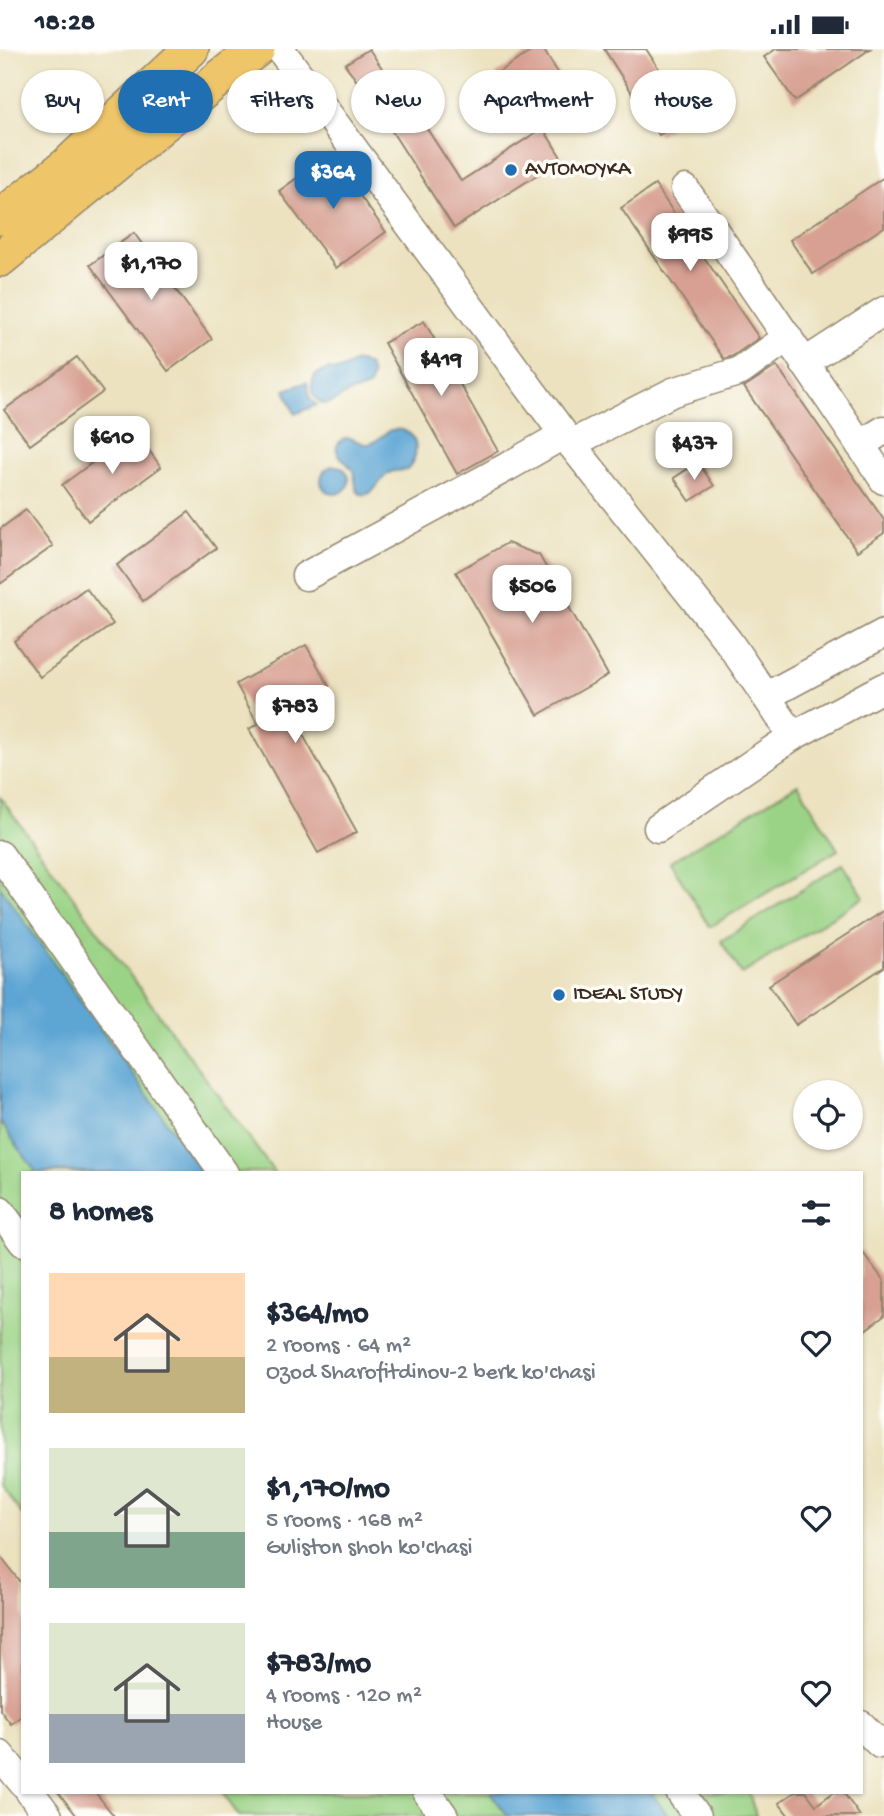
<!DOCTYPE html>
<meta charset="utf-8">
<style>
body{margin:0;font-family:"Gochi Hand",sans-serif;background:#f6f6f7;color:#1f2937;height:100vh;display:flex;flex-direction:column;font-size:26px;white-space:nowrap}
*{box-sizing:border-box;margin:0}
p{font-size:23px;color:#747a83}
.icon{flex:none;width:38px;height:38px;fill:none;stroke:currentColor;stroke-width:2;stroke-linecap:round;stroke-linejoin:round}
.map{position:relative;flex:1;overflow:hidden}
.details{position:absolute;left:21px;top:1122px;width:842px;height:623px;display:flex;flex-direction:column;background:#fff;border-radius:0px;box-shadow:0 2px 5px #0004}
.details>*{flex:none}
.guide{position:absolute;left:21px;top:21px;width:844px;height:63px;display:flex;gap:14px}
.fabs{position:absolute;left:793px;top:1031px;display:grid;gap:14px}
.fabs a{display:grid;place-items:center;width:70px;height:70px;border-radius:50%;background:#fff;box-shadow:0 2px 5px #0004;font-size:35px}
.price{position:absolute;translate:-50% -60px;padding:0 16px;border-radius:14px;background:#fff;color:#222;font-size:23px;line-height:46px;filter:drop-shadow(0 2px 4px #0008)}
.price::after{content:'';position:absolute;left:50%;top:42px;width:21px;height:16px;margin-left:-10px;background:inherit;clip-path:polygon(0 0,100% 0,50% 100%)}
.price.current{background:#1f6fb2;color:#fff}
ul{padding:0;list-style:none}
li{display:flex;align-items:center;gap:21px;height:175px;padding:0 28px}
li span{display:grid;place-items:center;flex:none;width:196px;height:140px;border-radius:0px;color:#555}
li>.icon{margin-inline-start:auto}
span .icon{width:84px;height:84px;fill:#fffc;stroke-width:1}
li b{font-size:30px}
h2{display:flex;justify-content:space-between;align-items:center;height:84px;padding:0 28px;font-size:30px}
.pill{padding:0 24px;border-radius:32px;background:#fff;box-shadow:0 2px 5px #0004;font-size:24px;line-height:63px}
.pill.current{background:#1f6fb2;color:#fff}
.status{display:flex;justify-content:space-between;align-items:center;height:49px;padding:0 35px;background:#fff;direction:ltr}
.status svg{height:19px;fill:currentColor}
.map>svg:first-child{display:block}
.green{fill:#9bd386;stroke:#6b7e52;stroke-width:2}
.water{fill:#5da6d4;stroke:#4c6879;stroke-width:2}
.building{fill:#d8a093}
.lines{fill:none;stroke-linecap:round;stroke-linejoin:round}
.minor-casing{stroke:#94866f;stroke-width:31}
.major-casing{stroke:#94866f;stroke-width:38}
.minor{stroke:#fff;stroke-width:28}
.major{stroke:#eec569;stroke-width:35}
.poi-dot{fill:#1f6fb2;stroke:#fdfcf7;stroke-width:2.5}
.labels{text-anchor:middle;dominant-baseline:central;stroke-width:7;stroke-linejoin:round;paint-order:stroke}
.poi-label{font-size:21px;fill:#3b2a1e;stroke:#fdfcf7;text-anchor:start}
</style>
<div class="status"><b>18:28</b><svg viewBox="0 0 49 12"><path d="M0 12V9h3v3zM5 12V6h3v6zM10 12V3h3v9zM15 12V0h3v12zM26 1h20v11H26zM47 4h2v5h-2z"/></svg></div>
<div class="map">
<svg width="884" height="1767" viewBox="0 0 884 1767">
<rect width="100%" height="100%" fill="#fdfcf7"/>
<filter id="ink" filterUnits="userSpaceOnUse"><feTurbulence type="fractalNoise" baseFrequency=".0143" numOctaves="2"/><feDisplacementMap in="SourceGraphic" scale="14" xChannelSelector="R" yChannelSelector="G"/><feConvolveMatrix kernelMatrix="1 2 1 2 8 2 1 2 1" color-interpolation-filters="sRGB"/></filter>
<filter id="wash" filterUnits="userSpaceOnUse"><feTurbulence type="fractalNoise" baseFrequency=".00686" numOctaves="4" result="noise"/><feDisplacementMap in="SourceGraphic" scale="28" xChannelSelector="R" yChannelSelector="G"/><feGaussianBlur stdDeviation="1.57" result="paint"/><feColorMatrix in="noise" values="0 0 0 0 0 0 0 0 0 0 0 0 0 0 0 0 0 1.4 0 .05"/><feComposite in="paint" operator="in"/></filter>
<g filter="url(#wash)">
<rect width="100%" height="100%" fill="#ece2c0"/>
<g class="green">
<polygon points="798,735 838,801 710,878 670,813"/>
<polygon points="0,748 274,1123 23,1124 23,1467 0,1435"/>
<polygon points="843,815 864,848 742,925 721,892"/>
<polygon points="222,1743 749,1743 756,1767 239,1767"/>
</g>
<g class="water">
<path d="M356,313H360L369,317L372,326L370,337C363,342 356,341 349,344C337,348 337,355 323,355C311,348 309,339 315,326L328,320C339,325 346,317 356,313Z"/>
<polygon points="307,333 310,350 317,356 295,365 285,341"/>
<path d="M390,381C394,381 398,380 402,381C421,386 418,411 407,421C402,422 396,421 391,423C380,427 378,442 367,445C352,448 357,430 353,422C350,414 326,402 342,391C350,385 359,395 367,395C374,396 384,385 390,381Z"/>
<circle cx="335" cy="431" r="14"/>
<polygon points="0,838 202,1123 36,1123 0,1073"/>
<polygon points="490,1743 651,1743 668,1767 508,1767"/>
</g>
<g id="blocks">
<g class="building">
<polygon points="369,0 411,62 414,60 461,132 543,79 562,110 454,179 375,56 374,57 345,15"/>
<polygon points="535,0 543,0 567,38 523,66 496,25"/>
<polygon points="604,0 646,0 689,66 659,86"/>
<polygon points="776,0 870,0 795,52 764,8"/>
<polygon points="330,105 386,183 336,219 279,142"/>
<polygon points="884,128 884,178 813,225 790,191"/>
<polygon points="655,136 759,289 733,307 724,310 621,159"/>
<polygon points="134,184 212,290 168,322 90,216"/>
<polygon points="424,272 498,402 457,425 384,294"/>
<polygon points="77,308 103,343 30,396 4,361"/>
<polygon points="777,317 884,471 884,484 857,502 744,338"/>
<polygon points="135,382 161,418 88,472 62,436"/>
<polygon points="698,413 714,437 690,452 674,429"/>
<polygon points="26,461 53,497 0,535 0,480"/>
<polygon points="189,463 216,499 143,552 117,516"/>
<polygon points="507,494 539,506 608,626 538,666 456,523"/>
<polygon points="86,539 113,575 40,628 14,592"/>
<polygon points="306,596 329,637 288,659 357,783 318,804 249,680 258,675 236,635"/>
<polygon points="884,861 884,918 796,976 769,936"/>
<polygon points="861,1201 884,1232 884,1267 861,1284"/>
<polygon points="0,1507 23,1537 23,1666 11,1675 0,1661"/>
<polygon points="58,1743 95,1743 114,1767 77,1767"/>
<polygon points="795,1743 806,1743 816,1756 834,1743 843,1743 860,1767 789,1767 779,1754"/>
</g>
</g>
</g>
<g filter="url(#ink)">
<use href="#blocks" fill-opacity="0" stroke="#94866f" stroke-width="2"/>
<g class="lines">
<defs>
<g id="minor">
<polyline points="280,0 571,395 673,343 741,322 788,288"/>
<path d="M685,140C753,236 818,334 884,431"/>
<polyline points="804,314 884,262"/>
<polyline points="571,395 728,592 793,687 884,638"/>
<polyline points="860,396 884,381"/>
<polyline points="306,527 507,418 563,386"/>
<polyline points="767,647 884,584"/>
<polyline points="658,779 793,687"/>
<polyline points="0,806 224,1124"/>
<polyline points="0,1162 23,1193"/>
<polyline points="861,1676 880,1695 884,1693"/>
<polyline points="0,1706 23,1734"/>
<polyline points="30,1743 48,1767"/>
<polyline points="427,1743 444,1767"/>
<polyline points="680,1743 697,1767"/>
</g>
<g id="major">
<polyline points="0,168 67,116 191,0"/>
<polyline points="0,210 222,27 257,0"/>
</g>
</defs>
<use href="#minor" class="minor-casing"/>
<use href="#major" class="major-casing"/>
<use href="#minor" class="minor"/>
<use href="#major" class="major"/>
</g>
</g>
<g class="poi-dot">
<circle cx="511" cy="121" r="7"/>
<circle cx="559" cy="946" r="7"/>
</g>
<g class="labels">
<g class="poi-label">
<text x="525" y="121">AVTOMOYKA</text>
<text x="573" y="946">IDEAL STUDY</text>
</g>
</g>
</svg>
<div class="fabs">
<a><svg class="icon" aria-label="locate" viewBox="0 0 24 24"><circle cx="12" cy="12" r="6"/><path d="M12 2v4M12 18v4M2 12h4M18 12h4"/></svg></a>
</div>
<b class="price current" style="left:333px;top:162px">$364</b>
<b class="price" style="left:690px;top:224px">$995</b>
<b class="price" style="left:151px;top:253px">$1,170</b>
<b class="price" style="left:441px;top:349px">$419</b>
<b class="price" style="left:112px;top:427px">$610</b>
<b class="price" style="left:694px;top:433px">$437</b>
<b class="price" style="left:532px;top:576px">$506</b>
<b class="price" style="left:295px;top:696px">$783</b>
<div class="guide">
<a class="pill">Buy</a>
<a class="pill current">Rent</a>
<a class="pill">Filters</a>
<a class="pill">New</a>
<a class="pill">Apartment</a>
<a class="pill">House</a>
</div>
<section class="details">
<h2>8 homes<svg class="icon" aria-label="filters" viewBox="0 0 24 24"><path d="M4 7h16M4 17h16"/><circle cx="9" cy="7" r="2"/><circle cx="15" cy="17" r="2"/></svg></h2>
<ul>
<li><span style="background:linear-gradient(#ffd9b3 60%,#c2b280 0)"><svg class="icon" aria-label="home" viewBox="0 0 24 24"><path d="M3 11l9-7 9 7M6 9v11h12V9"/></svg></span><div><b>$364/mo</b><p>2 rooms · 64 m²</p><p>Ozod Sharofitdinov-2 berk ko'chasi</p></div><svg class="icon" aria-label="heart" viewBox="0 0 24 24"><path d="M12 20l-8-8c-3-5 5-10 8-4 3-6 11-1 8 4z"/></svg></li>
<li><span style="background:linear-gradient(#dfe7d0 60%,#7fa58c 0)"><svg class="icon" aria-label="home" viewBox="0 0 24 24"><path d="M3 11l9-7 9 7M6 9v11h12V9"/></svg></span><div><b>$1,170/mo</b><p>5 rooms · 168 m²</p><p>Guliston shoh ko'chasi</p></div><svg class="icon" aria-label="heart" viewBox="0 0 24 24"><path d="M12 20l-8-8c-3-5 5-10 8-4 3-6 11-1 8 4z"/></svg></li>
<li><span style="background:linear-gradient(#dfe7d0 65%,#9aa5b1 0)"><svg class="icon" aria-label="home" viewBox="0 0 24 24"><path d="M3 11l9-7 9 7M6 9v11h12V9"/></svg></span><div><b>$783/mo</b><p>4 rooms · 120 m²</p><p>House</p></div><svg class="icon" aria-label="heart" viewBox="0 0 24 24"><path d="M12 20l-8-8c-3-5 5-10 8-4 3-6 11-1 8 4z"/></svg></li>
</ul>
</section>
</div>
